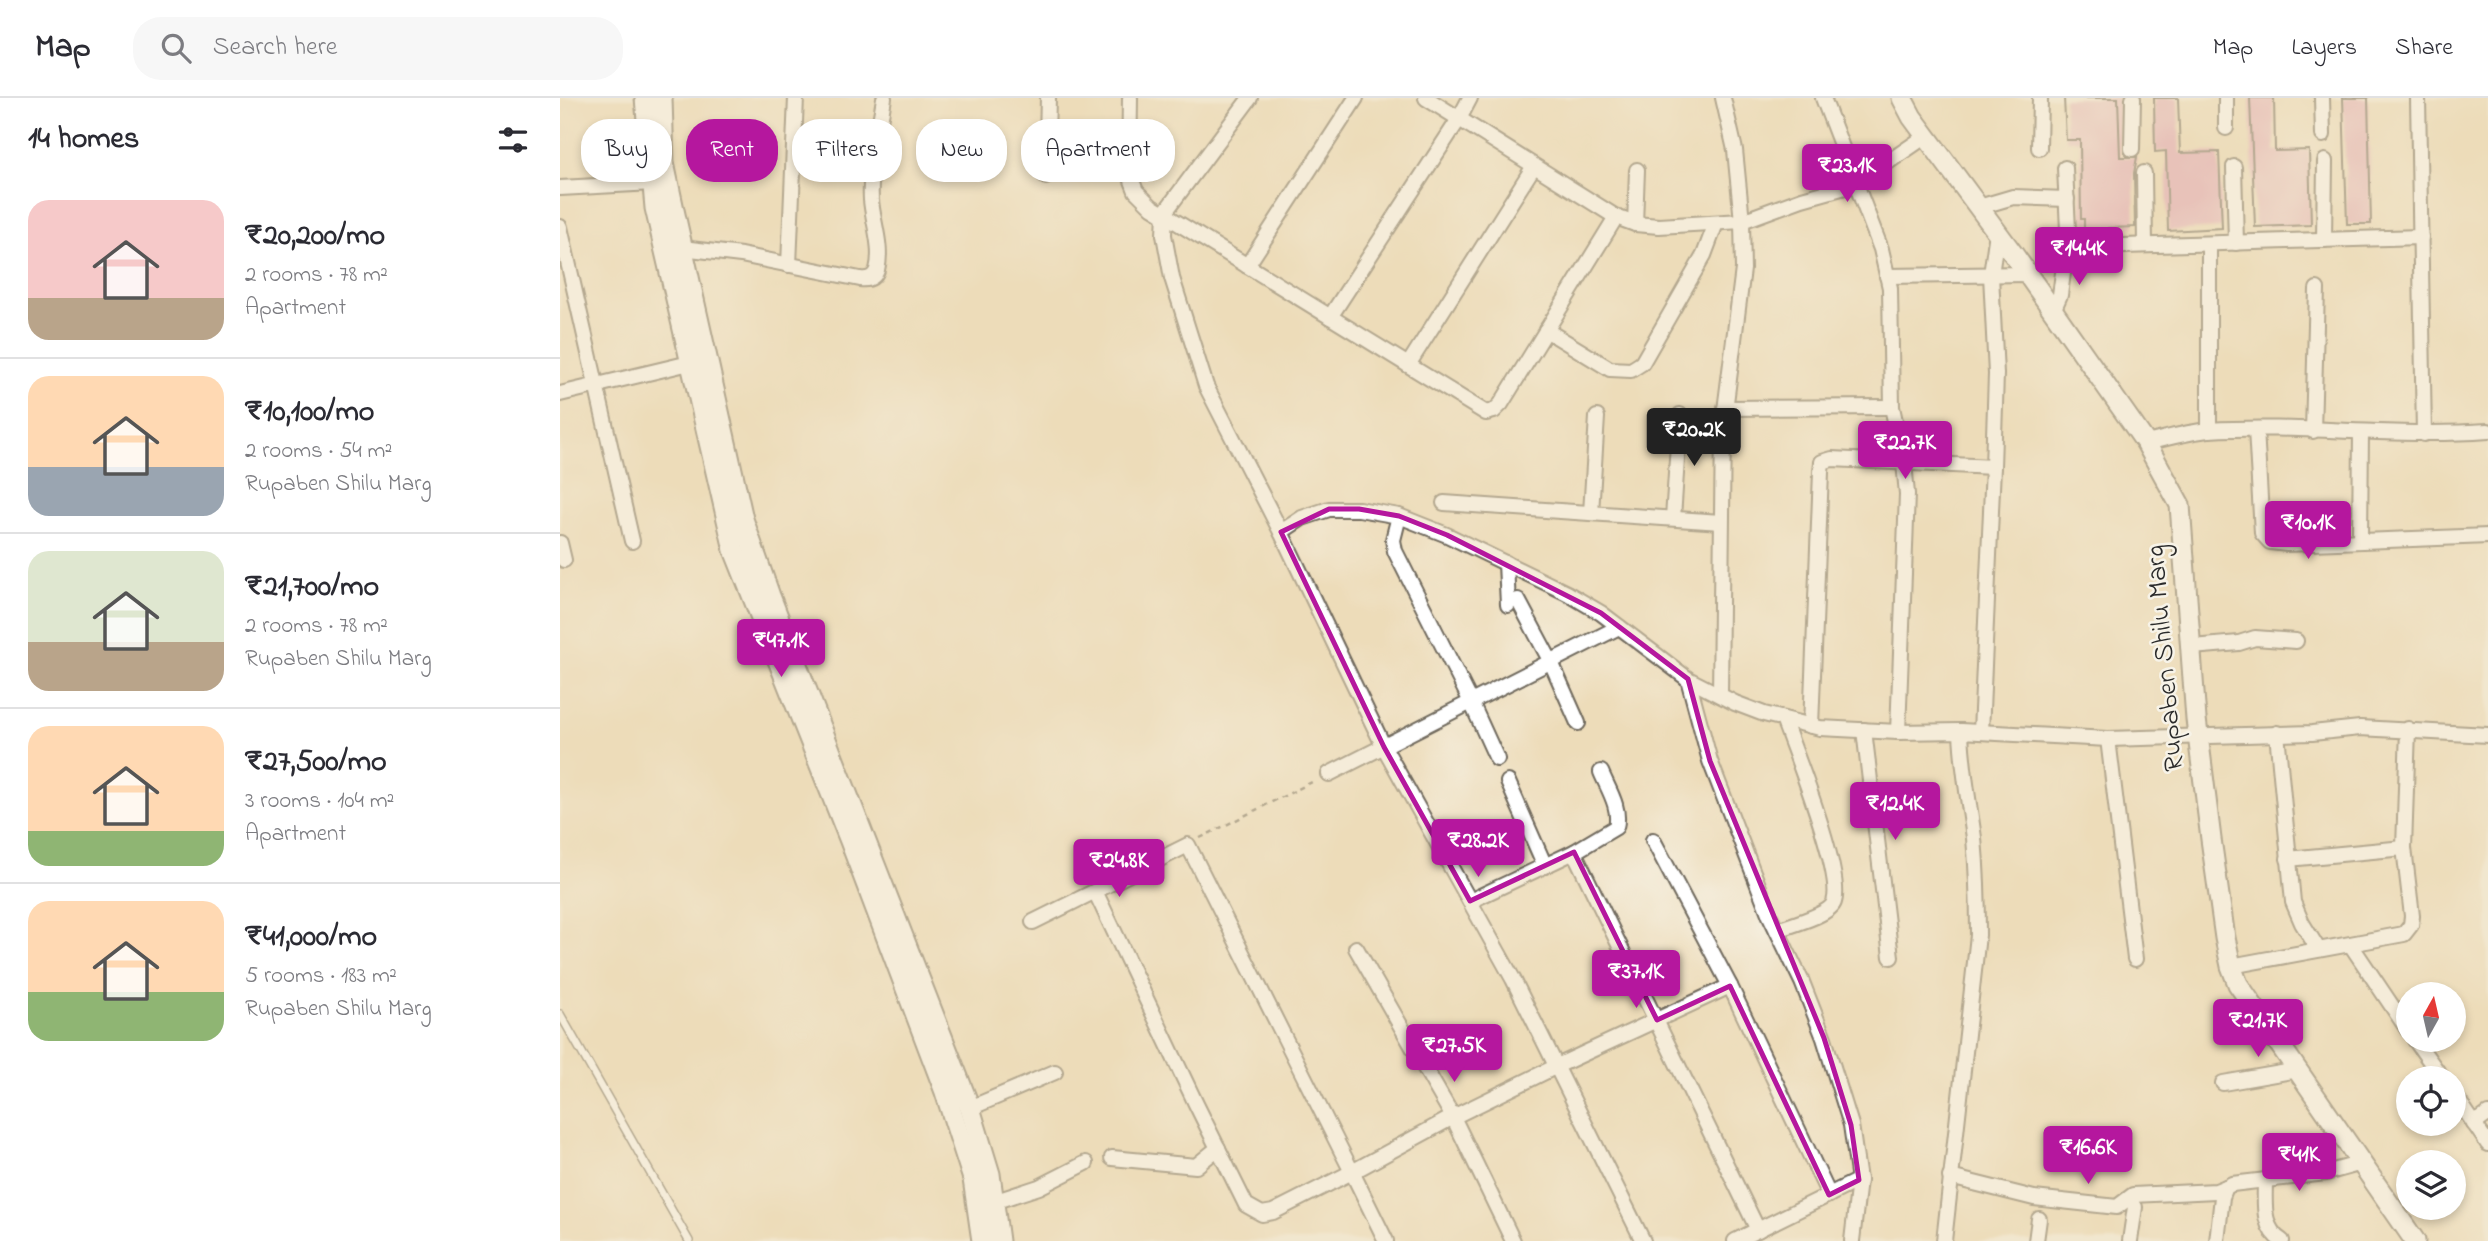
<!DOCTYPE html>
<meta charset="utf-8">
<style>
body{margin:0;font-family:"Indie Flower",sans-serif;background:#f7f7f7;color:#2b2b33;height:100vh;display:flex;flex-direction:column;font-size:26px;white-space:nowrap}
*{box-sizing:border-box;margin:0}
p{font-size:23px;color:#7c7c81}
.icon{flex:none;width:38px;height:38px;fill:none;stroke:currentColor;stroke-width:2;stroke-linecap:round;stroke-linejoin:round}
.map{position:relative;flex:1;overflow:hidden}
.details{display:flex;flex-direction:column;background:#fff;width:560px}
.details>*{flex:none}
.top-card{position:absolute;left:21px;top:21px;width:665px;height:63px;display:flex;gap:14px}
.needle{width:46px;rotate:8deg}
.buttons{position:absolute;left:1836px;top:884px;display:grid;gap:14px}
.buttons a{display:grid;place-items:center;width:70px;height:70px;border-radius:50%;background:#fff;box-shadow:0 4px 10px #0003;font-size:35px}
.price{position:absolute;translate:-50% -60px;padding:0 16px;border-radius:7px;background:#b5179e;color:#fff;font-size:23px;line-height:46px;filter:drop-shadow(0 2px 4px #0008)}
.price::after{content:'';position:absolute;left:50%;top:42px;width:21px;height:16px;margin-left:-10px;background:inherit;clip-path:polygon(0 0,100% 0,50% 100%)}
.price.on{background:#222;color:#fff}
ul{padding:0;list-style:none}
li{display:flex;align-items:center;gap:21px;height:175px;padding:0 28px}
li+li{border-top:2px solid #e1e1e2}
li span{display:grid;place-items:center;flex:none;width:196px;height:140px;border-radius:21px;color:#555}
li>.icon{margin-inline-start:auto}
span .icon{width:84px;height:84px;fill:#fffc;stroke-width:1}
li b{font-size:30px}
h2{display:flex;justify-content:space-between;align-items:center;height:84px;padding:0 28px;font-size:30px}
.chip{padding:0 24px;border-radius:28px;background:#fff;box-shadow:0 4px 10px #0003;font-size:24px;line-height:63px}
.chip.on{background:#b5179e;color:#fff}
header{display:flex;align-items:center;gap:42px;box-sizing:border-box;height:98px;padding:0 35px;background:#fff;border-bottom:2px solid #e1e1e2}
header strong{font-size:33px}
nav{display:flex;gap:38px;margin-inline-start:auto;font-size:24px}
.search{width:490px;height:63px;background:#f7f7f7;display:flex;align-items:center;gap:18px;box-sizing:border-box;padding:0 24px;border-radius:28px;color:#7c7c81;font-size:26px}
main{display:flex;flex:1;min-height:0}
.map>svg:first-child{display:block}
.building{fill:#e2a2b8}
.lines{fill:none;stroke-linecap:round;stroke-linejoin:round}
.lane-casing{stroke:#6f695d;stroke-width:10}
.street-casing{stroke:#6f695d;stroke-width:18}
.secondary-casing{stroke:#6f695d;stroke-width:23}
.path{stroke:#6f695d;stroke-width:2.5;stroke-dasharray:5 5;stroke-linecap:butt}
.lane{stroke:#fff;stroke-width:7}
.street{stroke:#fff;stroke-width:14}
.secondary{stroke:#fff;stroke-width:19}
.marked{fill:none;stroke:#b5179e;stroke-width:5;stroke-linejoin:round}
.labels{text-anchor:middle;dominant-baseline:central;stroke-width:5;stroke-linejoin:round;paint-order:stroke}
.street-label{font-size:28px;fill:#2b2b2b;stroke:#f7f3e8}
</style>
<header>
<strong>Map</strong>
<div class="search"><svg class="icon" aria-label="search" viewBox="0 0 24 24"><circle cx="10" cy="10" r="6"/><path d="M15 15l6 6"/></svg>Search here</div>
<nav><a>Map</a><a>Layers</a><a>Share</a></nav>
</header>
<main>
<section class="details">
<h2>14 homes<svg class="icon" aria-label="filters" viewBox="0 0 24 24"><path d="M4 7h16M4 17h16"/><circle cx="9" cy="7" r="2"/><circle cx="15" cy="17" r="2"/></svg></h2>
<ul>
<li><span style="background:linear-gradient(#f6c9c9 70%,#b9a48a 0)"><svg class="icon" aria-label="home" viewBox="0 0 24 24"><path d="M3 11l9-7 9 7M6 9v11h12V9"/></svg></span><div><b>₹20,200/mo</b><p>2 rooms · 78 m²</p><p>Apartment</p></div></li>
<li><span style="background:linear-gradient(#ffd9b3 65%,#9aa5b1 0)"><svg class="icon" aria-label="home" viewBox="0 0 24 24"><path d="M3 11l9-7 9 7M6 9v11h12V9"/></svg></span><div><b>₹10,100/mo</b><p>2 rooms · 54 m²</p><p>Rupaben Shilu Marg</p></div></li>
<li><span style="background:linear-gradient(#dfe7d0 65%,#b9a48a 0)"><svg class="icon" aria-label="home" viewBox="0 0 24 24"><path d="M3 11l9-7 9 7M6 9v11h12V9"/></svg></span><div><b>₹21,700/mo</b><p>2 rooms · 78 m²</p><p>Rupaben Shilu Marg</p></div></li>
<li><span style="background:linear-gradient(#ffd9b3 75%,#8fb573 0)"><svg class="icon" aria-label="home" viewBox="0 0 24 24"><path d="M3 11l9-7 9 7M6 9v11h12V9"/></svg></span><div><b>₹27,500/mo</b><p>3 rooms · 104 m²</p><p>Apartment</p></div></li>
<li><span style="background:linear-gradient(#ffd9b3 65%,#8fb573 0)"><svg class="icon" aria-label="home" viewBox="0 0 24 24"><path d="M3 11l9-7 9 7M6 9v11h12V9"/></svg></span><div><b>₹41,000/mo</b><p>5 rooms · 183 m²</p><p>Rupaben Shilu Marg</p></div></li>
</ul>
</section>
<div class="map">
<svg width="1928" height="1143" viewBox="0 0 1928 1143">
<rect width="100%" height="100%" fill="#f7f3e8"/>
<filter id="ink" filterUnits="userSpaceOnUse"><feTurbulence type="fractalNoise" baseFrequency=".0143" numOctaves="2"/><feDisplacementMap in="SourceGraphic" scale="14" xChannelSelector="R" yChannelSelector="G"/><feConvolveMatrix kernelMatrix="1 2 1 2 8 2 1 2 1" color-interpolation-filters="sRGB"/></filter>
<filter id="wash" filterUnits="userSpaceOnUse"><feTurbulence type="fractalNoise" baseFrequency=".00686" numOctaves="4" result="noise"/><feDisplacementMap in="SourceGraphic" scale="28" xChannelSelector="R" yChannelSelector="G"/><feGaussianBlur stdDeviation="1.57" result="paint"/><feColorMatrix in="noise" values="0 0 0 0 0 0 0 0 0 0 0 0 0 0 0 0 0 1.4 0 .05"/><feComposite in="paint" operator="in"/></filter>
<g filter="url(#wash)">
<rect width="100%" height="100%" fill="#eddcb9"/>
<g id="blocks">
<g class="building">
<polygon points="1504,0 1558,0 1560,59 1577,59 1574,75 1575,129 1548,130 1548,133 1524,133 1524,121 1521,121 1520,42 1506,42"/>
<polygon points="1594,0 1618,0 1620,55 1659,54 1662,130 1608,133 1606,53 1595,54"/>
<polygon points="1690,0 1714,0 1715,53 1749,52 1751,127 1695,129"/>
<polygon points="1783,0 1808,0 1811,126 1787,126"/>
</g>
</g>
</g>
<g filter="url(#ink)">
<use href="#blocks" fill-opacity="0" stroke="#6f695d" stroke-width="2"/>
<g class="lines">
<defs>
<polyline id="lane" points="0,916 129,1143"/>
<g id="street">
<polyline points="570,0 569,75 576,93 592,109 926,315 934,313 941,306 1056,119"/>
<polyline points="690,0 605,114 604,137 612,180 646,288 721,434 824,649 953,881 1083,1143"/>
<polyline points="866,0 1056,119 1075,126 1099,128 1182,123 1242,101 1296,86 1366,38"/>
<polyline points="1263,0 1321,151 1330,190 1332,309 1344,365 1347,396 1338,634"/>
<polyline points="1666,0 1666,30"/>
<polyline points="1762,0 1763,37"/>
<polyline points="1858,0 1864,336"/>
<polyline points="1479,50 1480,0"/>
<polyline points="1572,51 1573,0"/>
<polyline points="1674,69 1676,145"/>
<path d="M1505,70L1508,132C1513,144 1518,147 1531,149L1861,139"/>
<polyline points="1584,75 1585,147"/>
<polyline points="486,79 488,0"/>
<polyline points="0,90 93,85"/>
<polyline points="1419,109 1453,99 1507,101"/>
<polyline points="1075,126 1077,72"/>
<polyline points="0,129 72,443"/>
<polyline points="1764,142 1765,63"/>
<path d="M122,150L181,157L300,181C308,182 314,180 317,172C323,149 313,125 311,102C309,69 319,33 324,0"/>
<polyline points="229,167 236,0"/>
<polyline points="687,168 796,0"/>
<polyline points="1327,178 1468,176"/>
<polyline points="1493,213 1500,197 1506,153"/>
<polyline points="770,219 899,21 910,0"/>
<polyline points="986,232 1050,271 1071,272 1082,265 1144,157 1156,125"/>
<polyline points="848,267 974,68"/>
<polyline points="0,296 138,263"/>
<polyline points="1165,310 1332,309"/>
<polyline points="1696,331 1702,435 1710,444 1727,446 1928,438"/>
<polyline points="1649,332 1649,146"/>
<polyline points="1753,333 1757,191"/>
<path d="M1586,345C1607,340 1628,334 1649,332C1742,326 1835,340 1928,333"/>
<polyline points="1433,369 1436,276 1431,177 1437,134"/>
<polyline points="884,405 1161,424"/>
<polyline points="1031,415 1037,319"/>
<polyline points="839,418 833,442 835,453 911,604 937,661"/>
<polyline points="1113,420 1120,317"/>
<polyline points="721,434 742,420 769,411 799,411 839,418 887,437 1007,495 1041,515 1128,581 1175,605 1204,616 1260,630 1338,634 1401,633 1548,641 1752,635 1800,630 1928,637"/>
<polyline points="1800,443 1801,334"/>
<polyline points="0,445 4,462"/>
<polyline points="946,465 948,507"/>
<polyline points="958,502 991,564 1018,625"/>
<polyline points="1632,549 1679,545 1695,540 1736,543"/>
<polyline points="1128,581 1150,663 1210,818 1242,884 1264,940 1291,1027 1299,1082 1292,1143"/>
<polyline points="1160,597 1163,328 1183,171 1182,123 1175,52 1163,0"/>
<polyline points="1251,628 1261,374 1262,364 1272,361 1433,369 1421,634"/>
<polyline points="1304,632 1331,859"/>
<polyline points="1717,635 1733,804 1742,825 1758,851"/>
<polyline points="1548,641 1575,861"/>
<polyline points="769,676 1059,529"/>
<polyline points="948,684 985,768"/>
<polyline points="1093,742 1170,888 1269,1097"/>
<polyline points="1014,754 1198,1132"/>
<polyline points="1728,761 1844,750"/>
<path d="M910,803L1014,754L1056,729C1061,710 1048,691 1041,674"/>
<polyline points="473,824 628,747 792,1074 713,1114 702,1116 686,1107 636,1006 535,793"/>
<path d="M1217,832C1230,827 1270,817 1274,804C1284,776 1235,654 1223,621"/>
<polyline points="1791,847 1848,932"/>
<polyline points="796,850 893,1019 953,1143"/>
<polyline points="1671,868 1844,836 1851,827 1852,818 1844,750 1848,631"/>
<polyline points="1855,942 1882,980"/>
<polyline points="1663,985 1738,972"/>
<polyline points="1894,996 1928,1046"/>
<polyline points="410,1010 495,974"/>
<polyline points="1914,1026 1928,1016"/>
<polyline points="552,1060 636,1068 658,1050"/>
<polyline points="1390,1079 1474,1100 1557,1109 1573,1097 1656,1093 1666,1089"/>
<path d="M1705,1082C1705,1104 1701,1130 1722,1143"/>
<polyline points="427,1106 479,1089 526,1065"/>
<polyline points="826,1143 792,1074 893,1019 997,968 1170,888"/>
<polyline points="1175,1143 1299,1082"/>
<path d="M1384,1143L1418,837C1418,804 1417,772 1414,740C1409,704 1402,669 1401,633"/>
<polyline points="1476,1143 1479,1121"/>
<polyline points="1570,1143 1575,1109"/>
<polyline points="1657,1143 1662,1099 1666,1089 1672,1086 1766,1075 1802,1065"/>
</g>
<g id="secondary">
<polyline points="85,0 95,110 174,452 290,743 385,994 413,1081 422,1143"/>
<polyline points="102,0 104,65 114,112 183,421 210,498 410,1010 430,1076 439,1143"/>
<polyline points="1342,0 1352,19 1454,157 1586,345 1620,407 1636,621 1651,741 1665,840 1671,868 1678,886 1855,1143"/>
</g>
</defs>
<use href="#lane" class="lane-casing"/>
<use href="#street" class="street-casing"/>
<use href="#secondary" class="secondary-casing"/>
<polyline class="path" points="640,740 756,682"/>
<use href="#lane" class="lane"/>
<use href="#street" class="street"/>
<use href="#secondary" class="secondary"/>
</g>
</g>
<path d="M0 0H1928V1143H0ZM769,411H799L839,418L887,437L1041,515L1128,581L1150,663L1264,940L1291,1027L1299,1082L1269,1097L1170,888L1097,922L1014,754L910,803L824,649L721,434Z" fill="#eddcb9" fill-opacity=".55" fill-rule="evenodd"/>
<path class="marked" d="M769,411H799L839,418L887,437L1041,515L1128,581L1150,663L1264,940L1291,1027L1299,1082L1269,1097L1170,888L1097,922L1014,754L910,803L824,649L721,434Z"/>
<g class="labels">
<g class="street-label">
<text transform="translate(1606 560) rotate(-95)">Rupaben Shilu Marg</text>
</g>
</g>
</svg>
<div class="buttons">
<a><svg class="needle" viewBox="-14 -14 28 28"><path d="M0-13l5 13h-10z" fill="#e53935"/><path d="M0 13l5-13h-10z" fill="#7c7c81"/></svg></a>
<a><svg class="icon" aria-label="locate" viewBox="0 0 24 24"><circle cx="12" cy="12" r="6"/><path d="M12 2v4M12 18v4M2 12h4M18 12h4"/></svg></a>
<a><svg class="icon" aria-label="layers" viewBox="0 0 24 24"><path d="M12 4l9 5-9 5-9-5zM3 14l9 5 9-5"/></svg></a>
</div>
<b class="price" style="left:1287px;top:106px">₹23.1K</b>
<b class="price" style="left:1519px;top:189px">₹14.4K</b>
<b class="price on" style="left:1134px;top:370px">₹20.2K</b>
<b class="price" style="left:1345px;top:383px">₹22.7K</b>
<b class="price" style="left:1748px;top:463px">₹10.1K</b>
<b class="price" style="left:221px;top:581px">₹47.1K</b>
<b class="price" style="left:1335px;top:744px">₹12.4K</b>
<b class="price" style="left:918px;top:781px">₹28.2K</b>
<b class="price" style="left:559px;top:801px">₹24.8K</b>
<b class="price" style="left:1076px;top:912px">₹37.1K</b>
<b class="price" style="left:1698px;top:961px">₹21.7K</b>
<b class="price" style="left:894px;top:986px">₹27.5K</b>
<b class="price" style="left:1528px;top:1088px">₹16.6K</b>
<b class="price" style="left:1739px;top:1095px">₹41K</b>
<div class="top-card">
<a class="chip">Buy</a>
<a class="chip on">Rent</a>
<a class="chip">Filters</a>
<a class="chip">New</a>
<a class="chip">Apartment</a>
</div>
</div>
</main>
